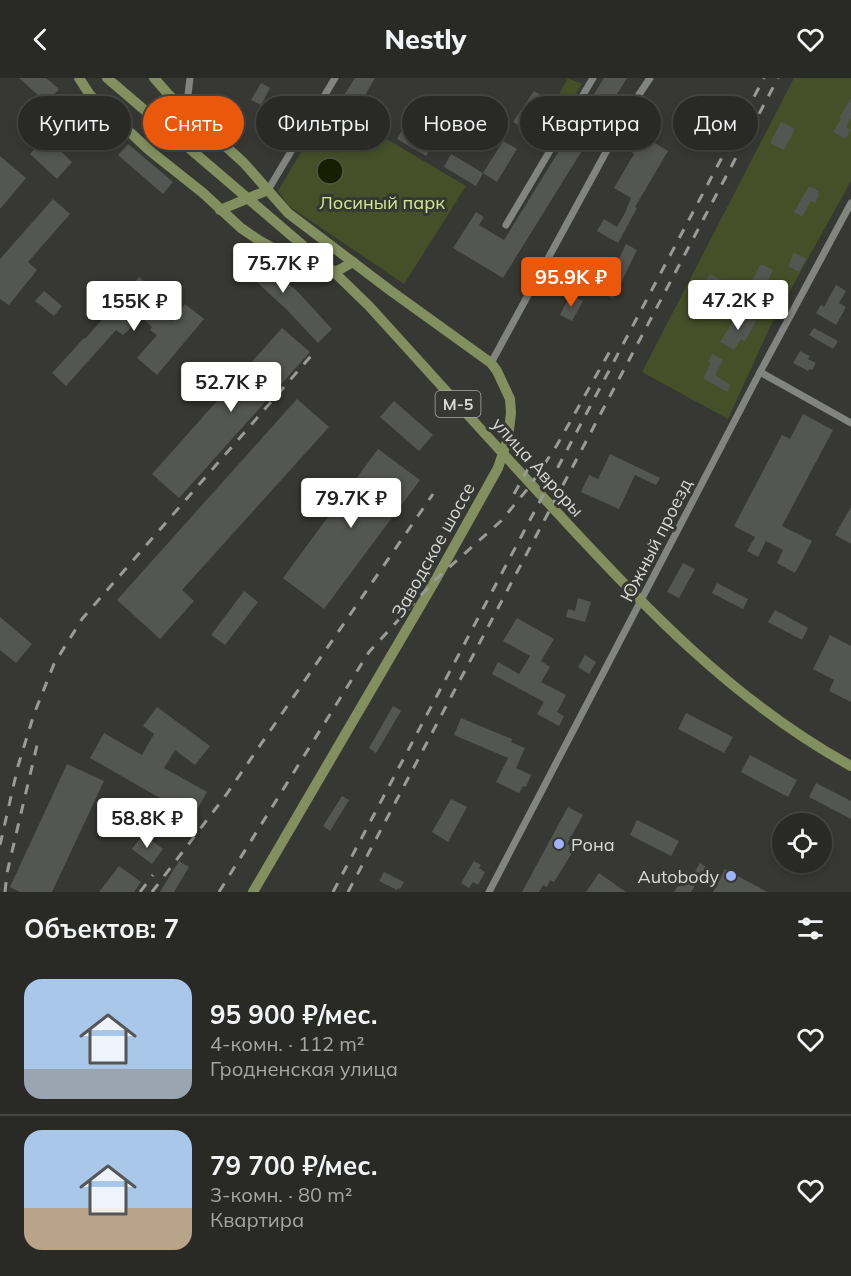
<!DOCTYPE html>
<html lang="ru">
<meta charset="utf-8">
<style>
body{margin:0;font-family:Mulish,sans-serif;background:#353632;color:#f1f3f6;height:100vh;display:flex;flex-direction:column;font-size:22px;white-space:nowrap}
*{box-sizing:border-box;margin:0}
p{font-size:20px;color:#a5a7a7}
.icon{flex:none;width:33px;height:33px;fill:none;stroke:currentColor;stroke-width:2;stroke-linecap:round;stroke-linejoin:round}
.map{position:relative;height:814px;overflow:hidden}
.panel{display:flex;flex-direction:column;background:#292a26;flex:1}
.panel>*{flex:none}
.hud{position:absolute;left:18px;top:18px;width:816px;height:54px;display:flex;gap:12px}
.fabs{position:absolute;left:772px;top:735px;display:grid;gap:12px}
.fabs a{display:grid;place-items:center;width:60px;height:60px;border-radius:50%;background:#292a26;box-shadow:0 3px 9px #0003,0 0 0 2px #454643;font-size:30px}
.price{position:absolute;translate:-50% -51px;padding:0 14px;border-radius:6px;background:#fff;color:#222;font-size:20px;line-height:39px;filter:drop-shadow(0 2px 3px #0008)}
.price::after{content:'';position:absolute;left:50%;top:36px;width:18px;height:14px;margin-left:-9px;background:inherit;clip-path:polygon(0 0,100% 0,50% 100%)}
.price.selected{background:#ea580c;color:#fff}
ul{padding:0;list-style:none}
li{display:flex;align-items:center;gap:18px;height:150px;padding:0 24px}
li+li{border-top:2px solid #454643}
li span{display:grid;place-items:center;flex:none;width:168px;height:120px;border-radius:18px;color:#555}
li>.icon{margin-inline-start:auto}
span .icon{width:72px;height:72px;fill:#fffc;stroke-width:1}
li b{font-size:26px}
h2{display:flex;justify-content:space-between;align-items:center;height:72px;padding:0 24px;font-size:26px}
.pill{padding:0 21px;border-radius:27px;background:#292a26;box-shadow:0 3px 9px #0003,0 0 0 2px #454643;font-size:21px;line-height:54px}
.pill.selected{background:#ea580c;color:#fff}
header{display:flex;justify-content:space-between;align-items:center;height:78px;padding:0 24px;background:#292a26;font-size:27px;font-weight:800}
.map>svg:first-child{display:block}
.green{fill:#455028}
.water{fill:#171e01;stroke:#515641;stroke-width:1.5}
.building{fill:#545651}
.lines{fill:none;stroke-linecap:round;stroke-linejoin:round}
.minor{stroke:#82847f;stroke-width:7}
.primary{stroke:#82905f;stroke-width:10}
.rail{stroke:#9a9b98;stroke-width:3;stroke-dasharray:10 10;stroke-linecap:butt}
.poi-dot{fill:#9fb3fd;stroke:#373833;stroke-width:2}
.labels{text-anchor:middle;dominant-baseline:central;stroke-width:6;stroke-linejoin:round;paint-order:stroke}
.shield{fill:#373833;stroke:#a8a9a6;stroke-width:1.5}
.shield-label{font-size:16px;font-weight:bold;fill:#d9dad7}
.park-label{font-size:18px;fill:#d1eb92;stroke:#373833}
.street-label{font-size:18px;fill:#d9dad7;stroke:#373833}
.poi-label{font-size:18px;fill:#d9dad7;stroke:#373833;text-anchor:start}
</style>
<header><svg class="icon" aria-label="back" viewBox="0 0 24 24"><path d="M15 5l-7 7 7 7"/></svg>Nestly<svg class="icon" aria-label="heart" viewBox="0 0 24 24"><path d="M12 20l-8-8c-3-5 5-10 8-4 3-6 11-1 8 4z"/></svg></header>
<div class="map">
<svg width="851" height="814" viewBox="0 0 851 814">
<rect width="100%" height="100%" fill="#373833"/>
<g class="green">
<polygon points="568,0 582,6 566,32 554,25"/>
<polygon points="794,0 851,0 851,103 771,247 728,341 642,294"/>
<polygon points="553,26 566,33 550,59 538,52"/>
<polygon points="329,27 466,108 404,206 289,128 278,113"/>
</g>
<circle class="water" cx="330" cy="93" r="13"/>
<g class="building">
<polygon points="19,0 46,0 59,11 47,25"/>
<polygon points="355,0 375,0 364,19 391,36 381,51 339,25"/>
<polygon points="604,0 627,0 503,200 453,170 476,134 484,139 479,147 504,162"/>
<polygon points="261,5 270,10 261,27 251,22"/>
<polygon points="534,13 547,21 526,52 513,44"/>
<polygon points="851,20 851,40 846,49 851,52 845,61 833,54 841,41 839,40"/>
<polygon points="781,44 795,51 784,72 770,65"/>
<polygon points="405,47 434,65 426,78 397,61"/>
<polygon points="46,59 72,84 57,101 30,76"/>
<polygon points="639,62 647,66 650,62 668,73 635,129 637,130 618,165 597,153 604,141 617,149 625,135 631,120 614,110 634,76 632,74"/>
<polygon points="503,63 517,71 497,104 483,95"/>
<polygon points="128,66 173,104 163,116 118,77"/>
<polygon points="451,76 483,95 476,108 444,89"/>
<polygon points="0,78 26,100 0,131"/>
<polygon points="809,108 819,113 817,115 819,117 815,125 811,123 802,139 794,134"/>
<polygon points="53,121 70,136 28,184 37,192 9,227 0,221 0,181"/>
<polygon points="626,166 637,172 613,221 603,215"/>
<polygon points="246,168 297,213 332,251 318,265 287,232 233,182"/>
<polygon points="794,174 806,181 799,194 788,188"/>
<polygon points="761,186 773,192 765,208 752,202"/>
<polygon points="710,196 734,209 727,221 718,216 711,227 696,219"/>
<polygon points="139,199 161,218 145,237 159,242 163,237 171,243 185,226 204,241 157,297 137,280 157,257 150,252 152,249 142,240 123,257 116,252 66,308 52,295 84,260 85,261"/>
<polygon points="836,207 846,213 839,225 846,229 836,247 816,235 821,227 824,229"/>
<polygon points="44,213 62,228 54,238 35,223"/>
<polygon points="570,217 583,223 572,243 560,237"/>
<polygon points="739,234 756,243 745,263 741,261 734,272 720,264"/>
<polygon points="282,250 310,274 179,420 152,396"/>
<polygon points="814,250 838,263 833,271 809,257"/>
<polygon points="800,273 810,278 808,281 816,285 812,292 810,291 808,293 793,285"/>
<polygon points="712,276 723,282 715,297 731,307 727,314 703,300 711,285 708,284"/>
<polygon points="297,321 329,349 182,512 194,523 160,561 117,522"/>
<polygon points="394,323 433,357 419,373 380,339"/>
<polygon points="803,336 833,352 782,448 812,463 795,495 777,485 783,472 766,463 758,479 747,473 755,459 734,448 782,357 790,361"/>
<polygon points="378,371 420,402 324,531 283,500"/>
<polygon points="610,376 660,400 656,407 635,397 619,431 581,414 589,397 598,401"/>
<polygon points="851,429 851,466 835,457"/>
<polygon points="683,485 695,491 679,520 667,514"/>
<polygon points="717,505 748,521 743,531 712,515"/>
<polygon points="244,513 258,524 225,567 211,557"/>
<polygon points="578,520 591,524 585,544 566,539 568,531 575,533"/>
<polygon points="775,532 808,550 802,562 768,544"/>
<polygon points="0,539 32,566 16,585 0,572"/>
<polygon points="517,540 554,561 541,583 550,589 541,604 566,617 557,634 564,638 559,648 537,636 544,624 492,596 498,584 519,596 530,578 503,563"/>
<polygon points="830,557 851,568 851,624 829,613 834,602 813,591"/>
<polygon points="585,577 596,584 589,596 578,589"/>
<polygon points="393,628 401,633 376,675 369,670"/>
<polygon points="157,629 210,668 195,687 175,672 164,690 207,714 193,739 90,680 104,655 142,677 154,656 143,648"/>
<polygon points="686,635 733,659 724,675 678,651"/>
<polygon points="461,640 512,661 511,664 525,670 516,690 531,697 526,709 523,708 519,715 496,704 508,680 454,657"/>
<polygon points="750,677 797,702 788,719 741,694"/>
<polygon points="67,686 104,703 52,814 20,814 10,809"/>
<polygon points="816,705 851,723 851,741 809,719"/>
<polygon points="342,718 349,722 330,753 323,748"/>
<polygon points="451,721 467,729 448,764 432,754"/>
<polygon points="568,729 583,737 567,766 575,770 554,804 550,802 547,809 543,807 539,814 522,814"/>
<polygon points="637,742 679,763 671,778 630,757"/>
<polygon points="143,756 163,771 152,786 132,771"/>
<polygon points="179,783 189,789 174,814 160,814"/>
<polygon points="474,783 481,787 479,790 485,794 478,807 473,804 469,810 461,805"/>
<polygon points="700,785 706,789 691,814 674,814 683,800 689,804"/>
<polygon points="119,788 141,804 134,814 99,814"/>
<polygon points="725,791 749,804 767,814 713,814"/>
<polygon points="384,794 404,804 400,811 398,810 397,812 379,803"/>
<polygon points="599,795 626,814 586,814"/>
</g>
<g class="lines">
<g class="minor">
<polyline points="186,33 190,0"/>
<polyline points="268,112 335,0"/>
<polyline points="506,147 593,0"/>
<polyline points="491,285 630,30 650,0"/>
<polyline points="760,294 851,345"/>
<polyline points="489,814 760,294 851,125"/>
</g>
<g class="primary">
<polyline points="79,0 90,17 149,72 203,115 241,150 260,163 322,197 339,192 353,184"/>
<path d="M107,0L334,194L369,228C430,295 491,363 553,430C642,527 734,624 851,688"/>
<polyline points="154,0 169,17 244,85 288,135 391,213 491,285 497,293 510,321 511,335 508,360 498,390 436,501 253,814"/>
<polyline points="220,132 268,112"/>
</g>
<g class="rail">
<polyline points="514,416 533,382"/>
<polyline points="0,767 18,688 34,636 54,586 82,541 311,278"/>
<polyline points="5,814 7,795 38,663"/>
<polyline points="140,814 153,797"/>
<polyline points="152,814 226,717 433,416"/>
<polyline points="219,814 369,574 436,501 501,443 530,408 557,367 610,273"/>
<polyline points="333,814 764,0"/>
<polyline points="348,814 778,0"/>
</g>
</g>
<g class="poi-dot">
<circle cx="559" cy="766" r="6"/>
<circle cx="731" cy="798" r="6"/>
</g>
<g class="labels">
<rect class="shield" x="435.5" y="313" width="45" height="26" rx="4.5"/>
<g class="shield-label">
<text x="458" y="326">М-5</text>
</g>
<g class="park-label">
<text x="382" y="124">Лосиный парк</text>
</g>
<g class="street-label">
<text transform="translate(538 389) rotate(48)">улица Авроры</text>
<text transform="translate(656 462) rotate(-63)">Южный проезд</text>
<text transform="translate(433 472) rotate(-61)">Заводское шоссе</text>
</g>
<g class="poi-label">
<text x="571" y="766">Рона</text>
<text x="719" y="798" text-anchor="end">Autobody</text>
</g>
</g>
</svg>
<div class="fabs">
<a><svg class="icon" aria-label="locate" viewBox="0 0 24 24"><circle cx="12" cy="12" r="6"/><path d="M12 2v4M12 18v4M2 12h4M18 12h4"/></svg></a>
</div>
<b class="price" style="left:283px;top:216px">75.7K ₽</b>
<b class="price selected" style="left:571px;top:230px">95.9K ₽</b>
<b class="price" style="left:738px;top:253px">47.2K ₽</b>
<b class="price" style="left:134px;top:254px">155K ₽</b>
<b class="price" style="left:231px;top:335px">52.7K ₽</b>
<b class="price" style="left:351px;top:451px">79.7K ₽</b>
<b class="price" style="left:147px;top:771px">58.8K ₽</b>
<div class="hud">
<a class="pill">Купить</a>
<a class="pill selected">Снять</a>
<a class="pill">Фильтры</a>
<a class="pill">Новое</a>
<a class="pill">Квартира</a>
<a class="pill">Дом</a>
</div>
</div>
<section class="panel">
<h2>Объектов: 7<svg class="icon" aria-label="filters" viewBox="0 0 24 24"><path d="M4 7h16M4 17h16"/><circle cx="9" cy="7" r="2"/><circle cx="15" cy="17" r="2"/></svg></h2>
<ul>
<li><span style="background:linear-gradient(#a9c7e8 75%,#9aa5b1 0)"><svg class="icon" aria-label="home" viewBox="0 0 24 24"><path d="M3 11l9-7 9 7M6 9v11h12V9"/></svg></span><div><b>95 900 ₽/мес.</b><p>4-комн. · 112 m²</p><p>Гродненская улица</p></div><svg class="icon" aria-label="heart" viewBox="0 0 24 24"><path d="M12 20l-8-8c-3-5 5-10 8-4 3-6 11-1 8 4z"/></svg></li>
<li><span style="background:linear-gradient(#a9c7e8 65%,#b9a48a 0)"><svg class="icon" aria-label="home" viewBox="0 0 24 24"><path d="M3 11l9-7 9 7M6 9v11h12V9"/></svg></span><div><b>79 700 ₽/мес.</b><p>3-комн. · 80 m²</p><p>Квартира</p></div><svg class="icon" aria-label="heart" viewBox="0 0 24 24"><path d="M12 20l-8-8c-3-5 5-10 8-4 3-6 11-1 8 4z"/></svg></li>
</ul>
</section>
